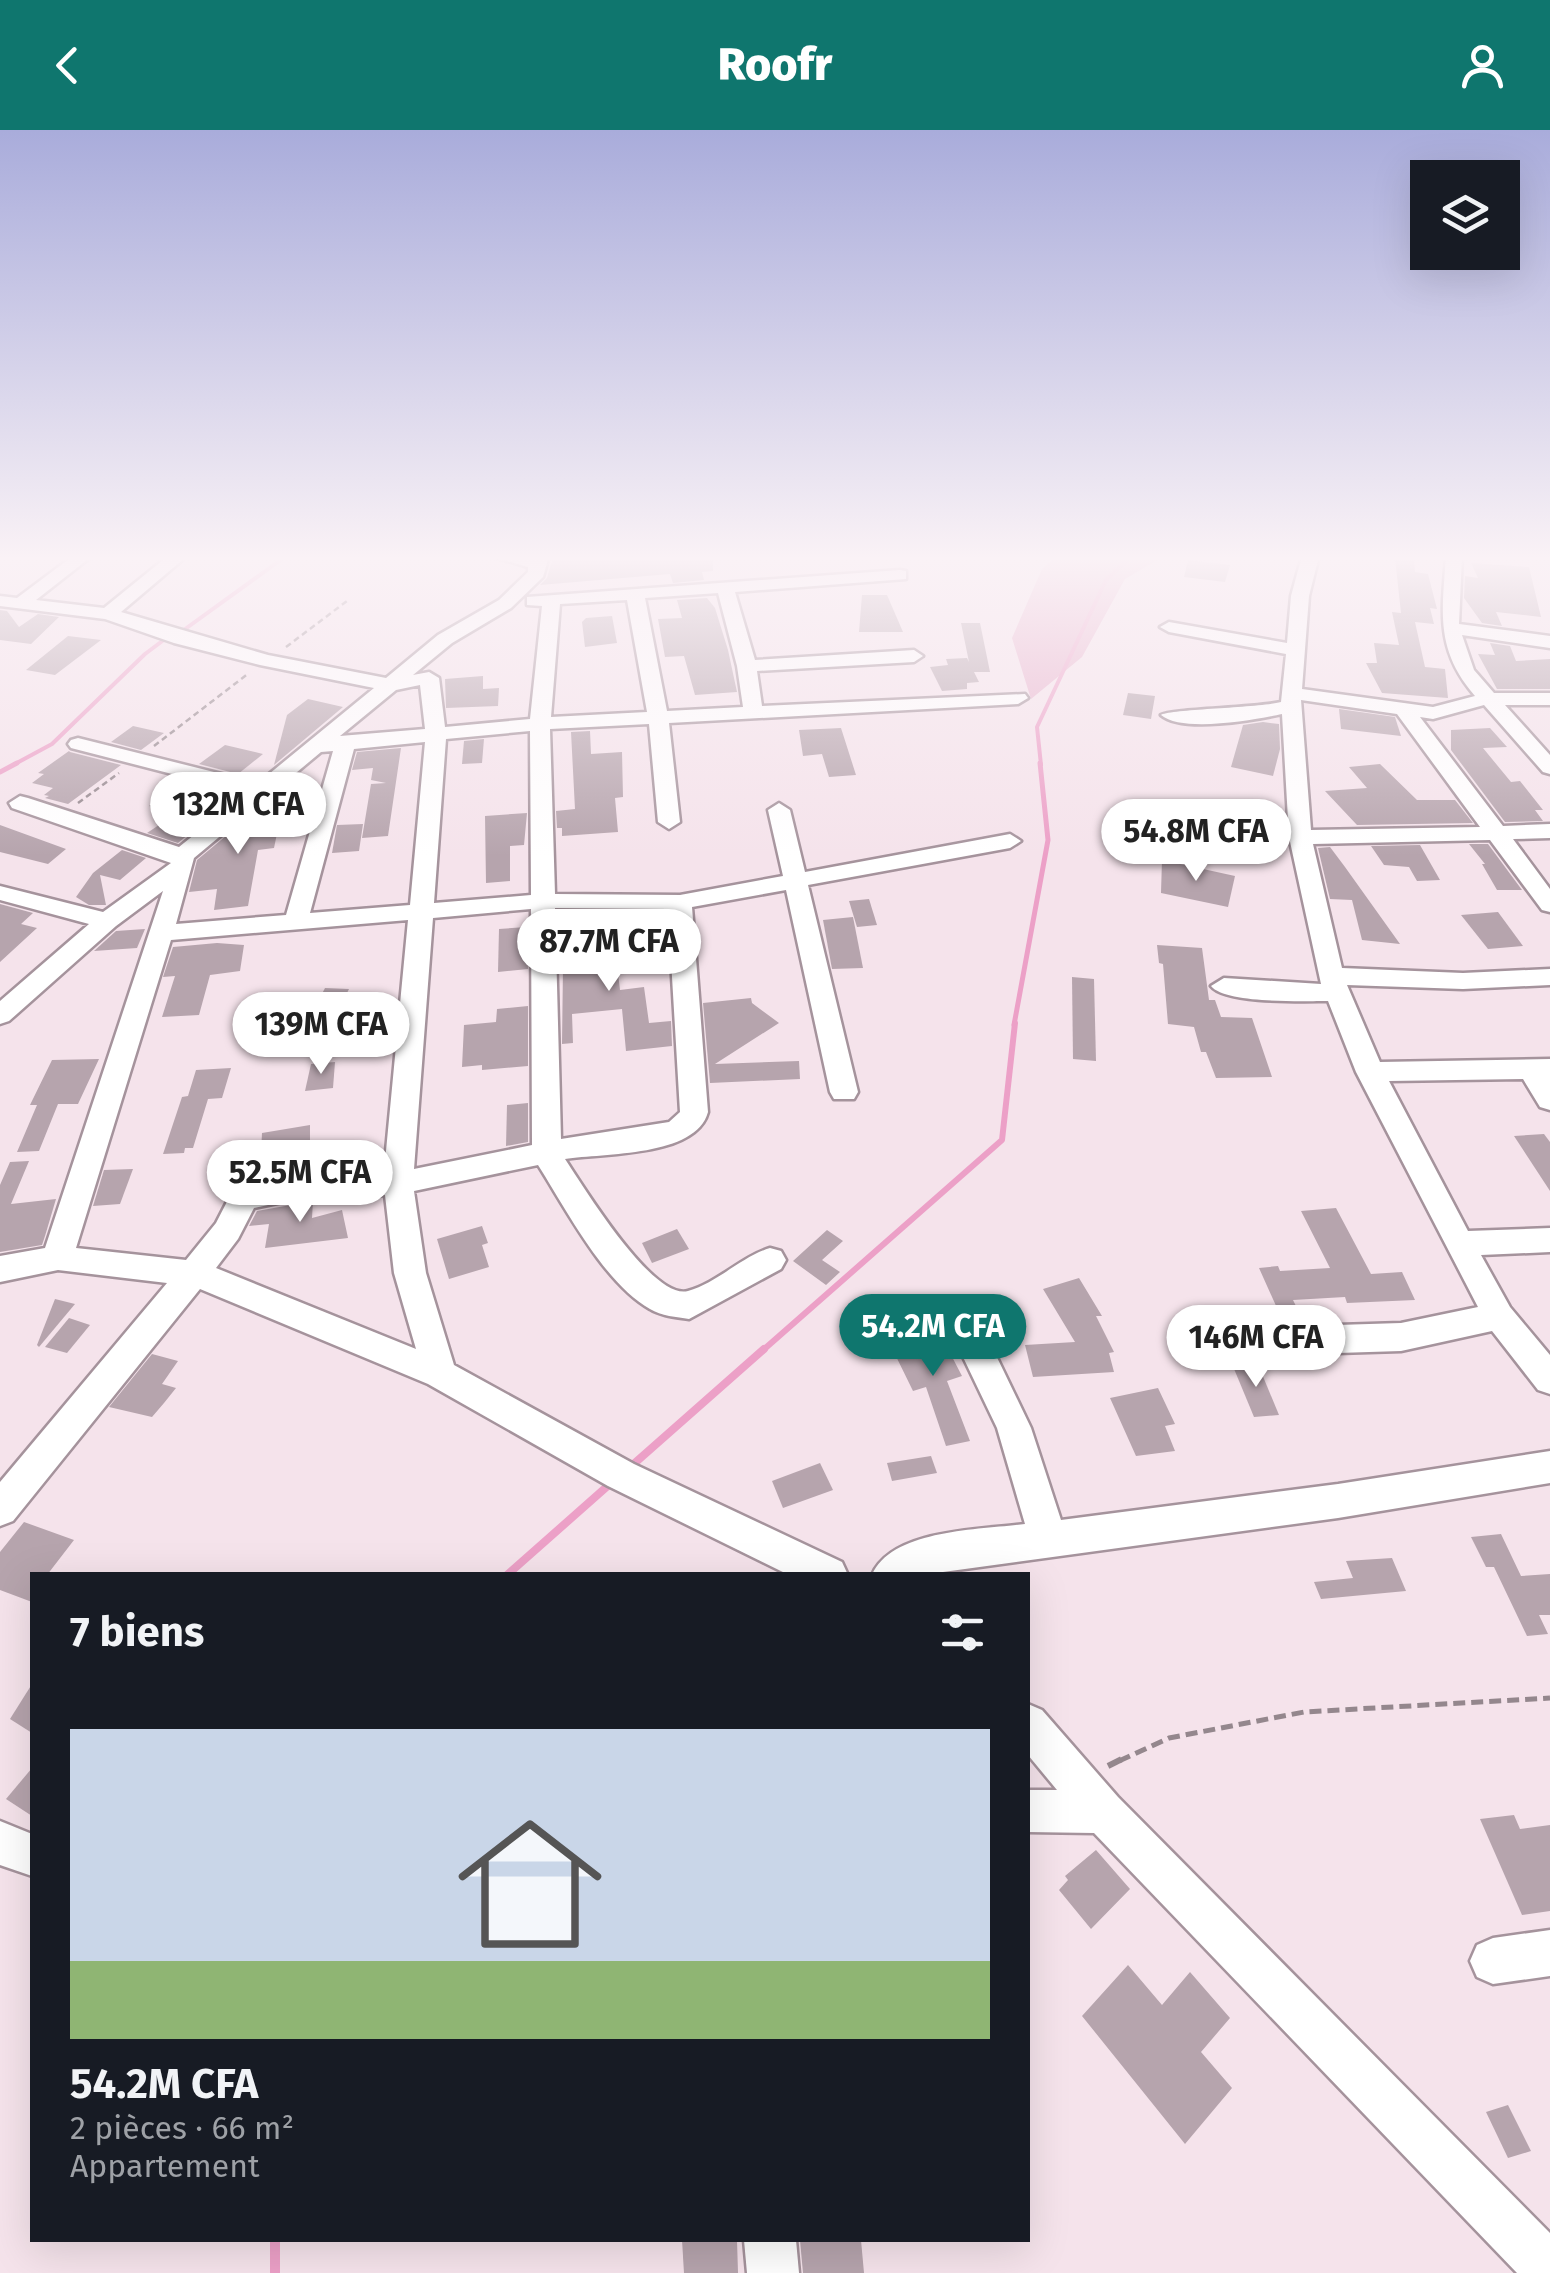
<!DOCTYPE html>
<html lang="fr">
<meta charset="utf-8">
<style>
body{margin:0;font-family:"Fira Sans",sans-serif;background:#20242c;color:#f1f3f6;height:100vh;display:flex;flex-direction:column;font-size:38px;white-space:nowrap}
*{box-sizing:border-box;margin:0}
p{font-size:32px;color:#9ea1a6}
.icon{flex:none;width:55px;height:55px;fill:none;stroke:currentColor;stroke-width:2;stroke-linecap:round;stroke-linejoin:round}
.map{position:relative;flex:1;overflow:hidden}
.sheet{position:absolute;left:30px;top:1442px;width:1000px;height:670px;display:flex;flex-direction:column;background:#171b24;border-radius:0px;box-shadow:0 10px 40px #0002}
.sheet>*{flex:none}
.controls{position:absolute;left:1410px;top:30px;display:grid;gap:20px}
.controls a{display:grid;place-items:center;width:110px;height:110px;border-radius:0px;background:#171b24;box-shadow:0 10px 40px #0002;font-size:50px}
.price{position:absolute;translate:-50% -85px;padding:0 22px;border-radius:35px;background:#fff;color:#222;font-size:32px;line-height:65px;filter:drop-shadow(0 2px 5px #0008)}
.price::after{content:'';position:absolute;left:50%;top:60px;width:30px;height:22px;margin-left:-15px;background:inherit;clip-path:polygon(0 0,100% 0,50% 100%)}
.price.current{background:#0f766e;color:#fff}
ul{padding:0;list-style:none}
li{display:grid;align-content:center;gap:20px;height:530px;padding:0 40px}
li+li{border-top:2px solid #363941}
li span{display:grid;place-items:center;height:310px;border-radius:0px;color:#555}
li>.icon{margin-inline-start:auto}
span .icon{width:180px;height:180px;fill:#fffc;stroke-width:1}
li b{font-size:42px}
h2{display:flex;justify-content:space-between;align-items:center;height:120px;padding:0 40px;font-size:42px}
header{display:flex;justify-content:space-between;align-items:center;height:130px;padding:0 40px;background:#0f766e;color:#fff;font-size:45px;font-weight:800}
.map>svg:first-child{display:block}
.green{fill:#e7b2cc}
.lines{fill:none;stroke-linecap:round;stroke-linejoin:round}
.stream-far4{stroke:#eca0c7;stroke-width:4}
.stream-far3{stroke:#eca0c7;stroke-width:5}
.stream-far2{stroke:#eca0c7;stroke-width:6}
.stream-far1{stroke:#eca0c7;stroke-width:8}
.stream{stroke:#eca0c7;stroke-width:10}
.building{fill:#b6a4ad}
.minor-casing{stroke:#a5939c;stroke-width:5}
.path-far2{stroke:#94878d;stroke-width:2.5;stroke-dasharray:6 4;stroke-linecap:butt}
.path-far1{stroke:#94878d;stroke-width:5;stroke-dasharray:12 6;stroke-linecap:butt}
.path{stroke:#94878d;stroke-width:6;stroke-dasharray:15 8;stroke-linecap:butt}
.minor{fill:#fff;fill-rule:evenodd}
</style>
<header><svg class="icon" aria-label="back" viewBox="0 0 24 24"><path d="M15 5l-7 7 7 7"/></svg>Roofr<svg class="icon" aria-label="person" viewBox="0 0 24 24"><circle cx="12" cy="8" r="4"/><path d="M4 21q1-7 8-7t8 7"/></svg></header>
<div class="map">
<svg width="1550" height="2143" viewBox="0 0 1550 2143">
<rect width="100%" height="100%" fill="#f5e3eb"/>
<polygon class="green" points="1056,426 1164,426 1125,449 1082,527 1031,569 1012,508 1042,439"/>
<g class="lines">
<g class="stream-far4">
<polyline points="181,502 286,426"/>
<polyline points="13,635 52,614 145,524 169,506"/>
<polyline points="1041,635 1037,597 1106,450 1131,426"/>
</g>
<g class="stream-far3">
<polyline points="0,642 17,633"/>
<polyline points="1014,895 1048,710 1040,633"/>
</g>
<polyline class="stream-far2" points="761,1222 1002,1010 1015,893"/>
<g class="stream-far1">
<polyline points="628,1339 764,1219"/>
<polyline points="507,1445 611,1353"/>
</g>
<polyline class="stream" points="275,2110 275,2143"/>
</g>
<g class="building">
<polygon points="577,426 713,426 713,441 702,442 704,450 673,453 670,444 540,455 547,448 553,427 574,430"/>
<polygon points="1395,428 1414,430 1415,442 1428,444 1437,479 1430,478 1434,494 1415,492 1425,537 1445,539 1448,568 1382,563 1366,533 1377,533 1374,513 1399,515 1392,482 1401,483"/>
<polygon points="1188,430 1230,435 1225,452 1184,447"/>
<polygon points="1471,433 1529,437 1541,487 1496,482 1502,496 1482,493 1464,468 1465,446 1478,448"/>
<polygon points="862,465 887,465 903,502 859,502"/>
<polygon points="707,468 715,478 728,520 737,562 695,565 684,526 665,527 658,489 682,488 677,470"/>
<polygon points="0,480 7,481 19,497 38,484 59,487 31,514 0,510"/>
<polygon points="612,486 617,513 585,517 582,492 586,488"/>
<polygon points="961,493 980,493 990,542 974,542 979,552 967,553 967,559 942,561 930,537 948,535 946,529 967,528 969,532"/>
<polygon points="68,506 101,510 55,545 26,540"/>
<polygon points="1490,513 1510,516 1516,531 1550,529 1550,559 1497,559 1478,524 1495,525"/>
<polygon points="483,546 483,559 499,558 498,576 446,578 445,549"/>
<polygon points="1128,563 1155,566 1151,589 1123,585"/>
<polygon points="308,569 343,577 274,635 287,585"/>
<polygon points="1339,579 1395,587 1401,606 1341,599"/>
<polygon points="1263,592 1279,594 1280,619 1273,646 1231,637 1243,595"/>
<polygon points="133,596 164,603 141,620 111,612"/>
<polygon points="841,598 856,645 829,647 822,624 803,626 799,600"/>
<polygon points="1490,598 1507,617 1483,618 1511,652 1520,651 1543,680 1535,680 1543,691 1505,692 1451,620 1451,600"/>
<polygon points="590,601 591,624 622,622 623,667 615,668 618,702 562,706 562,698 557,698 556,681 575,679 571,602"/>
<polygon points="484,609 482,633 462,634 464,611"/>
<polygon points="225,615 263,624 238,644 199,634"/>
<polygon points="401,618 388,706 362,708 371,654 386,653 371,650 373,638 352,640 357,622"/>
<polygon points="69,621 70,622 121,635 68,674 45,668 49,666 44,665 53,658 32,653 44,644 38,643"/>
<polygon points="1380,634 1417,670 1455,670 1473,693 1357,695 1325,661 1367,658 1349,637"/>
<polygon points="180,650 201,655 170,681 149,676"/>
<polygon points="286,660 274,718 258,720 248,776 214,780 217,759 189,762 197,730 280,661"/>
<polygon points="183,679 211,686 178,713 147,703"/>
<polygon points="527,683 524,715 510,716 510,751 486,753 485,686"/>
<polygon points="363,694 359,721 332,723 337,695"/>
<polygon points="0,695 66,719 48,734 0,722"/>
<polygon points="1469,714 1488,714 1522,760 1497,760 1482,734 1485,734"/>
<polygon points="1420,715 1440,750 1417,751 1409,737 1384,735 1371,716"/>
<polygon points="1330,717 1345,737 1400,814 1362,810 1352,770 1330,769 1318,718"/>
<polygon points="122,720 146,728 120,750 100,745 106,775 89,775 76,767 93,743"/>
<polygon points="1162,730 1235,746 1228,777 1161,763"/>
<polygon points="869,769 877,795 857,797 849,771"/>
<polygon points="0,774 33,783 21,794 37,798 0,832"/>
<polygon points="1498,782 1523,816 1488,819 1461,785"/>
<polygon points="611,783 620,860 644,857 649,893 671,891 672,916 626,921 622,879 572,884 573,913 562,914 563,837 593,834 592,785"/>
<polygon points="853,787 863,838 832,839 823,790"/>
<polygon points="527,797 528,839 498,842 499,799"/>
<polygon points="145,799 137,818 94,821 116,801"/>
<polygon points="217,813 244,815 240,841 210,845 199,885 162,887 175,846 163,847 173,817"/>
<polygon points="1157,815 1202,818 1209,870 1215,870 1221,887 1252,888 1272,947 1216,948 1206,922 1201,922 1194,897 1168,894 1163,834 1159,833"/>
<polygon points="1072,847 1094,849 1096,931 1073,929"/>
<polygon points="325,858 349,859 336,885 312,883"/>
<polygon points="751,868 752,873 779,893 715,934 799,931 800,949 710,953 703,873"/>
<polygon points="528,876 528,936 482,940 482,935 462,937 464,895 496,892 497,879"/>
<polygon points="99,929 78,974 58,974 39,1021 17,1022 37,975 30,975 52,930"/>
<polygon points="335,932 333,958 305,961 311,934"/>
<polygon points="231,938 222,968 208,969 193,1018 185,1018 184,1023 163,1024 182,967 188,966 196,940"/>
<polygon points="528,973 528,1012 506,1016 507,975"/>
<polygon points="310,995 310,1016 261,1024 262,1003"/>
<polygon points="1544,1004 1550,1012 1550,1061 1514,1006"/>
<polygon points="29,1031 11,1074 56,1069 45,1106 42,1115 0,1122 0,1055 10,1032"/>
<polygon points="133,1039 120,1074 93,1076 104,1040"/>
<polygon points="313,1071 312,1088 342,1080 348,1108 265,1118 269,1094 249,1096 257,1081"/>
<polygon points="1336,1078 1371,1144 1402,1142 1415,1170 1347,1173 1345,1167 1293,1170 1296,1176 1277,1178 1259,1138 1278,1136 1280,1141 1330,1138 1301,1081"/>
<polygon points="482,1096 488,1113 482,1115 489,1137 449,1149 437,1109"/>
<polygon points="677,1099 689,1119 652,1133 642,1113"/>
<polygon points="827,1100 843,1111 822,1130 840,1142 826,1155 793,1131"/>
<polygon points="1079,1148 1102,1186 1096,1186 1114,1222 1109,1223 1114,1242 1033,1247 1025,1215 1075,1212 1043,1159"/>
<polygon points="55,1169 75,1174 39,1217 37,1215"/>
<polygon points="69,1188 90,1195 67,1223 45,1217"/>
<polygon points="937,1198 962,1246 947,1251 970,1311 946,1316 926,1257 913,1261 889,1212"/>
<polygon points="152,1224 178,1231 162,1254 176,1258 164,1273 152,1287 109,1277"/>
<polygon points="1257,1232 1279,1285 1254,1287 1232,1234"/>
<polygon points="1158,1258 1175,1294 1165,1296 1175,1321 1136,1326 1110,1268"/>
<polygon points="931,1326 937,1343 892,1351 887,1333"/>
<polygon points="820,1333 833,1360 783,1378 772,1351"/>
<polygon points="24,1392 74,1410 47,1445 32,1445 32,1472 0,1460 0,1422"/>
<polygon points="1501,1404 1521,1446 1550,1444 1550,1485 1539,1485 1548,1504 1527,1506 1494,1437 1486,1437 1471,1407"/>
<polygon points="1392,1428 1406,1461 1321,1469 1314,1452 1353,1448 1346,1431"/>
<polygon points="32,1554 32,1603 10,1589"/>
<polygon points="32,1638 32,1686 6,1669"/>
<polygon points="1514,1685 1520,1699 1550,1695 1550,1781 1522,1785 1480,1689"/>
<polygon points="1096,1720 1130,1759 1091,1799 1059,1760 1068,1750 1065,1746"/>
<polygon points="1128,1835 1162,1875 1190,1842 1230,1888 1201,1922 1232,1958 1185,2014 1082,1886"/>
<polygon points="1508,1975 1531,2021 1508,2028 1486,1982"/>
<polygon points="682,2110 737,2110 738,2143 684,2143"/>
<polygon points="800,2110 861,2110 864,2143 803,2143"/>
</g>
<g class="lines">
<defs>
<g id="minor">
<path d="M73,426H92L36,470L104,478L168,426H187L121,482L268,525L386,548L438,505L499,470L528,442V437L490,426H549L543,447L511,478L452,513L413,545L429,542L439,548L445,597L530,589L542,476L527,475V467L900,440L906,441V449L735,462L755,530L914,520L923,526L914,532L757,541L762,576L1025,564L1028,568L1018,574L669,593L680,692L669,699L658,692L649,594L550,599L555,764L680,765L783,746L768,680L779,673L790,680L805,742L1010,704L1021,711L1010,718L808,755L858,962L854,969H834L830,962L786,760L692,777L708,982C696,1027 604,1023 565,1029C583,1056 653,1171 688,1161C717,1153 741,1127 770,1118L781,1121L786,1130L781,1139L689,1189C677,1187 661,1186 650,1179C604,1153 566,1079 538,1035L414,1061L426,1143L454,1235L634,1334L842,1432L848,1445H789L608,1356L428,1254L200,1159L13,1391L0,1396V1352L167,1153L58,1140L0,1152V1126L45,1118L163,761L116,796L9,891L0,894V871L89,794L0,770V756L103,782L171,733L12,678L9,673L20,666L28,668L179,717L246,663L71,618L68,614L71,610L78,608L258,653L374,558L260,535L174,513L105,489L0,476V466L17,468ZM718,463L737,536L743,577L667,581L645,468ZM627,470L647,582L551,587L560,474ZM420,555L425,599L340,606L396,560ZM530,601L531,765L434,773L446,609ZM425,612L410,775L310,783L354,619ZM333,621L286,785L176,794L194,728L321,622ZM555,778L668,779L680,982L669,992L561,1009ZM531,779L532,1015L414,1039L433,788ZM408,790L384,1042L281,1048L232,1062L216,1093L186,1130L76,1118L171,810ZM385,1065L394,1143L416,1219L216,1138L238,1109L254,1078L301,1068Z"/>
<path d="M1302,426H1319L1309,466L1302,559L1433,577L1475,566C1435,520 1442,483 1446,426H1462L1459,494L1550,506V518L1462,505L1474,540L1494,563H1550V575H1505L1550,625V644L1543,642L1484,575L1433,589L1420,587L1503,696L1550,694V708L1513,709L1550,759V782L1542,780L1490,710L1313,714L1342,838L1463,843L1550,839V855L1463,859L1347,855L1380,932L1550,929V980L1540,977L1523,949L1389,951L1468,1101L1550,1098V1122L1481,1125L1510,1177L1550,1225V1264L1538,1260L1492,1201L1401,1221L1274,1225L1262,1221L1258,1211L1262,1201L1274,1197L1401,1193L1478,1177L1356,942L1328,871C1304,871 1225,874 1211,856L1224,848L1321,854L1289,707L1282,584C1255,590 1182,603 1161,585C1169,579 1257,578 1281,572L1286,524L1169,502L1160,497L1169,492L1287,513L1291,466ZM1301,570L1397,584L1480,697L1311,700Z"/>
<path d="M980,1213L992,1217L1031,1298L1061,1390L1338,1354L1550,1321V1353L1338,1388L921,1445H872C892,1399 981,1400 1025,1394L997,1298L963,1227L968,1217Z"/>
<polygon points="1028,1574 1042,1580 1118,1667 1550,2103 1550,2143 1517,2143 1094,1703 1028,1702 1028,1660 1057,1660 1028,1625"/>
<polygon points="0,1691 32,1704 32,1746 0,1735"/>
<polygon points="1550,1800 1550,1846 1493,1854 1477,1847 1470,1831 1477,1815 1493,1808"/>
<polygon points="744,2110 796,2110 799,2143 747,2143"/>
</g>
</defs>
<use href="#minor" class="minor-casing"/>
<g class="path-far2">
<polyline points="286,517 347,471"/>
<polyline points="154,616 249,543"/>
<polyline points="78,673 119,643"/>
</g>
<polyline class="path-far1" points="1119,1631 1169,1608 1304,1582 1550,1568"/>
<polyline class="path" points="1108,1636 1124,1628"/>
<use href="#minor" class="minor"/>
</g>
<linearGradient id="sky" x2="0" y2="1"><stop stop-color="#a9acdb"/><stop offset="0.59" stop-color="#faf2f6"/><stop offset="1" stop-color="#faf2f6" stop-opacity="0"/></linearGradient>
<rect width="1550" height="726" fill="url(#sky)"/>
</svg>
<div class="controls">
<a><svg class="icon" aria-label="layers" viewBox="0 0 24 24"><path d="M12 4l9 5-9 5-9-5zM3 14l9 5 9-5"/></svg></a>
</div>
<b class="price" style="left:238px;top:727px">132M CFA</b>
<b class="price" style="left:1196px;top:754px">54.8M CFA</b>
<b class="price" style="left:609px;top:864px">87.7M CFA</b>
<b class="price" style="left:321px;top:947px">139M CFA</b>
<b class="price" style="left:300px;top:1095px">52.5M CFA</b>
<b class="price current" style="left:933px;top:1249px">54.2M CFA</b>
<b class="price" style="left:1256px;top:1260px">146M CFA</b>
<section class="sheet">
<h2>7 biens<svg class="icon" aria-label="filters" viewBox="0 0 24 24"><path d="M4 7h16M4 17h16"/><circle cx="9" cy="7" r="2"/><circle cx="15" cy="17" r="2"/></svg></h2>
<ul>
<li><span style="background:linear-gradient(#c9d6e8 75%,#8fb573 0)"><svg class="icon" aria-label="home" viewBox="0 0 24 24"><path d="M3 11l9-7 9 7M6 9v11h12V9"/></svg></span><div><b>54.2M CFA</b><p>2 pièces · 66 m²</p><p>Appartement</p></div></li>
</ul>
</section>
</div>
